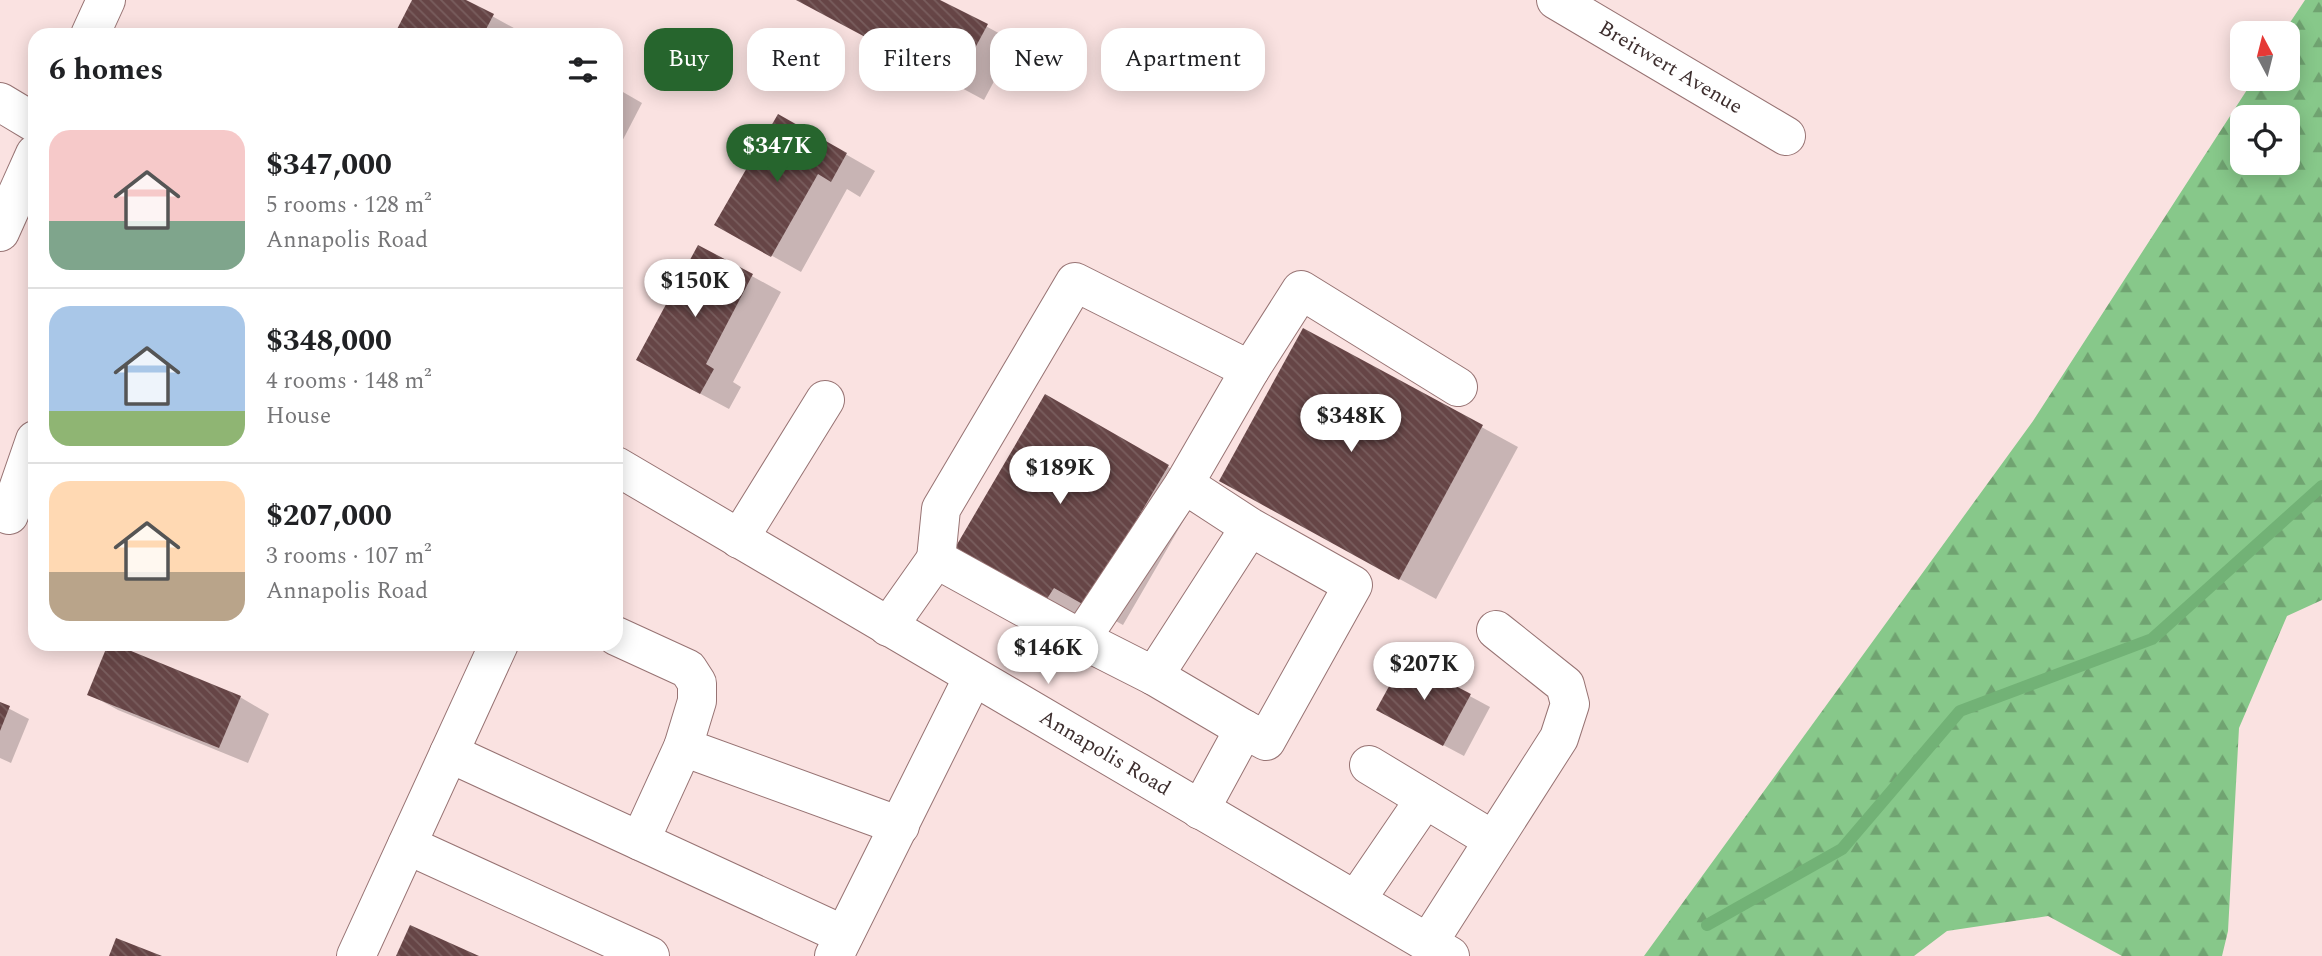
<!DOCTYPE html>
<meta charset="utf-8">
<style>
body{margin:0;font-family:Spectral,serif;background:#f6f6f6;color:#202124;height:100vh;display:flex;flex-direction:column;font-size:26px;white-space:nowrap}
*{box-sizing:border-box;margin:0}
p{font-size:23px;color:#757577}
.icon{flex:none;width:38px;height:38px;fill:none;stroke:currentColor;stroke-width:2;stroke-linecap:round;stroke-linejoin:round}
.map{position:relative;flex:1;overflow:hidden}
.panel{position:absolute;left:28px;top:28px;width:595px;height:623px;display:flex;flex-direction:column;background:#fff;border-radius:21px;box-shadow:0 4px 18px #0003}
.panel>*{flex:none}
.hud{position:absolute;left:644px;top:28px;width:665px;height:63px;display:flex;gap:14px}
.needle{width:46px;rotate:353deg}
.controls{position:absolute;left:2230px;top:21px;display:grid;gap:14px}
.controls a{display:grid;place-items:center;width:70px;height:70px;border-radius:14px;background:#fff;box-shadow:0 4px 18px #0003;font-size:35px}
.price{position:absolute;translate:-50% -60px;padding:0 16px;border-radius:24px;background:#fff;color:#222;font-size:23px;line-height:46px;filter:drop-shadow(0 2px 4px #0008)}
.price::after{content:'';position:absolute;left:50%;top:42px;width:21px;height:16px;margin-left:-10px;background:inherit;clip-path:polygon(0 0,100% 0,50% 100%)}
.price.current{background:#26652d;color:#fff}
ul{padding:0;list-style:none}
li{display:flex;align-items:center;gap:21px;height:175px;padding:0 21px}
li+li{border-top:2px solid #e0e0e0}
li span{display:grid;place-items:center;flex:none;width:196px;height:140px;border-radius:21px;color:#555}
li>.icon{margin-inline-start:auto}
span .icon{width:84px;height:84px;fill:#fffc;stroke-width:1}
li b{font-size:30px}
h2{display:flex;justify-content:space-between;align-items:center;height:84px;padding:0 21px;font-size:30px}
.chip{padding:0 24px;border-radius:21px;background:#fff;box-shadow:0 4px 18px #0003;font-size:24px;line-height:63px}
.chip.current{background:#26652d;color:#fff}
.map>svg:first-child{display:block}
.forest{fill:url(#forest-firs);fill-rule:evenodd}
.shadow{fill:#0003}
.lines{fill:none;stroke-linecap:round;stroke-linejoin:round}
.stream{stroke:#72b276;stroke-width:12}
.building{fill:url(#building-back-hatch)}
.minor-casing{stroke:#977373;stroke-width:40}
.major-casing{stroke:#977373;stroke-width:40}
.minor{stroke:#fff;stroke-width:38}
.major{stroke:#fff;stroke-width:38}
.labels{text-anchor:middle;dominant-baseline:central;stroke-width:7;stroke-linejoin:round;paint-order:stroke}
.street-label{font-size:21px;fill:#3d2e2e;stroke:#fff}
</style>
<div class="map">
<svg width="2322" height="956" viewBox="0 0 2322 956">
<defs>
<pattern id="forest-firs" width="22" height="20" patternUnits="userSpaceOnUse" patternTransform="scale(1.75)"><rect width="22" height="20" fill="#87c88a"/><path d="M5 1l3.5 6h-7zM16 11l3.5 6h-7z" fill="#70a371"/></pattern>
<pattern id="building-back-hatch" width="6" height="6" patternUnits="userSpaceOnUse" patternTransform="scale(1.75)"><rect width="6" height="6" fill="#664546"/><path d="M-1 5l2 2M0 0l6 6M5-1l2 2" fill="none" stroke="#795e5e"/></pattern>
</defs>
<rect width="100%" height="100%" fill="#fae2e1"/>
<path class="forest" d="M2305,0H2322V600L2287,616L2239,728L2228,931L2222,956H2122L2048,916L1947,931L1914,956H1644L2033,421L2254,79H2287V33H2283ZM2242,117H2287V163H2242Z"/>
<g class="shadow">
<polygon points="414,0 463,0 521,32 520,35 396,35"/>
<polygon points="798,0 938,0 1015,42 984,100"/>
<polygon points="616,88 642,103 616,153"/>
<polygon points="779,116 875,171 860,197 847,189 801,272 717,225"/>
<polygon points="699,247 781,292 733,382 741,387 729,409 667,376"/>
<polygon points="1304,330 1518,447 1436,599 1257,501"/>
<polygon points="1046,396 1203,487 1123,625 1090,607 1080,624 955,552"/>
<polygon points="1405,661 1490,707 1464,756 1398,721"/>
<polygon points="89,694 240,697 269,714 248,763 118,710"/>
<polygon points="0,704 29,719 11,763 0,758"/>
</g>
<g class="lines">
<polyline class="stream" points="1707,925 1842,849 1960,711 2152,639 2322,486"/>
</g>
<g class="building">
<polygon points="412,0 466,0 494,14 483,35 394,35"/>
<polygon points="796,0 940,0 988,24 955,85"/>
<polygon points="778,114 847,153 831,182 818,174 771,257 714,225"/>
<polygon points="698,245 753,274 706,364 714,369 700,394 636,360"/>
<polygon points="1303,328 1483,425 1399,580 1219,481"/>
<polygon points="1045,394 1169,465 1086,606 1054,588 1043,605 952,553"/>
<polygon points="108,644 114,644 241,696 219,748 87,695"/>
<polygon points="1404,659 1471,694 1443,746 1376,710"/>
<polygon points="0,702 10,706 0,731"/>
<polygon points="410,925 479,956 396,956"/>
<polygon points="116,938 162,956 109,956"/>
</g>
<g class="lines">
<defs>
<g id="minor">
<path id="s1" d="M1556,0L1786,136"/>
<polyline points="90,35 106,0"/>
<polyline points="0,232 35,154"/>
<polyline points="1250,370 1301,290 1458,387"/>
<polyline points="0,512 9,515 35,440"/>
<polyline points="739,539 825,400"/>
<polyline points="936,559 941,509 1075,282 1250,370 1184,484"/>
<polyline points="888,627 936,559 1081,639"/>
<polyline points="616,636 688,669 697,683 697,701 683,747 900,826"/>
<polyline points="1154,676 1244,729"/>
<polyline points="449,753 844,935"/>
<polyline points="1369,765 1493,840"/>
<polyline points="1200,810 1244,729 1266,741 1353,585 1250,527 1154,676 1081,639 1184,484 1250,527"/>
<polyline points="640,841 683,747"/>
<polyline points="407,845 650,956"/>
<polyline points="1356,900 1425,799"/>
<polyline points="1428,943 1559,738 1570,704 1565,685 1496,630"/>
<polyline points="356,956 499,644"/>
<polyline points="834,956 973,677"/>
</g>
<g id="major">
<polyline points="0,102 35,123"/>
<path id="s2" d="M616,466L1450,956"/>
</g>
</defs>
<use href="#minor" class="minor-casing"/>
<use href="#major" class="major-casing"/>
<use href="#minor" class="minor"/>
<use href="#major" class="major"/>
</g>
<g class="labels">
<g class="street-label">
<text stroke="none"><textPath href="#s1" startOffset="133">Breitwert Avenue</textPath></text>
<text stroke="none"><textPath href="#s2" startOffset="567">Annapolis Road</textPath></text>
</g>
</g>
</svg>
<div class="controls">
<a><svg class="needle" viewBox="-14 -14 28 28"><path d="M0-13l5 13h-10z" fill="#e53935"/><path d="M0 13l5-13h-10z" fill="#757577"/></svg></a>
<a><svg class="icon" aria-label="locate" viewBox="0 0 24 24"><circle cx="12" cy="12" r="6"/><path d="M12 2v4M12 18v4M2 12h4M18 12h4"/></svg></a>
</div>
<b class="price current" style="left:777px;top:184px">$347K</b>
<b class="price" style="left:695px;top:319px">$150K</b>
<b class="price" style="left:1351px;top:454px">$348K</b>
<b class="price" style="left:1060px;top:506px">$189K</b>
<b class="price" style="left:1048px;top:686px">$146K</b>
<b class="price" style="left:1424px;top:702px">$207K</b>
<div class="hud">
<a class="chip current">Buy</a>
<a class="chip">Rent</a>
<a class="chip">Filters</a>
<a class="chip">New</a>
<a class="chip">Apartment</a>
</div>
<section class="panel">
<h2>6 homes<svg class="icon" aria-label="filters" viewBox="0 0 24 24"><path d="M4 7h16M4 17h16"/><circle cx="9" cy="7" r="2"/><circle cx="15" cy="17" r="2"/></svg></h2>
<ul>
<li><span style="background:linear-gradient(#f6c9c9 65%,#7fa58c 0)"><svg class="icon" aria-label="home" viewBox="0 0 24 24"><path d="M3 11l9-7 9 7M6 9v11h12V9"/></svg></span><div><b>$347,000</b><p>5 rooms · 128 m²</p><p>Annapolis Road</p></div></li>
<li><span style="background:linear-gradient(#a9c7e8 75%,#8fb573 0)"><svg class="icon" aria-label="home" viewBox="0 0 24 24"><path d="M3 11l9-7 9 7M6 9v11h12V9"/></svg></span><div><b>$348,000</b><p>4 rooms · 148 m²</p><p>House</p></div></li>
<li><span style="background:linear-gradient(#ffd9b3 65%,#b9a48a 0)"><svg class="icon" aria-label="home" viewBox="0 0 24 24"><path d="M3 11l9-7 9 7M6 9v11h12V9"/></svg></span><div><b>$207,000</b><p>3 rooms · 107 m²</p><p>Annapolis Road</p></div></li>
</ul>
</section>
</div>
